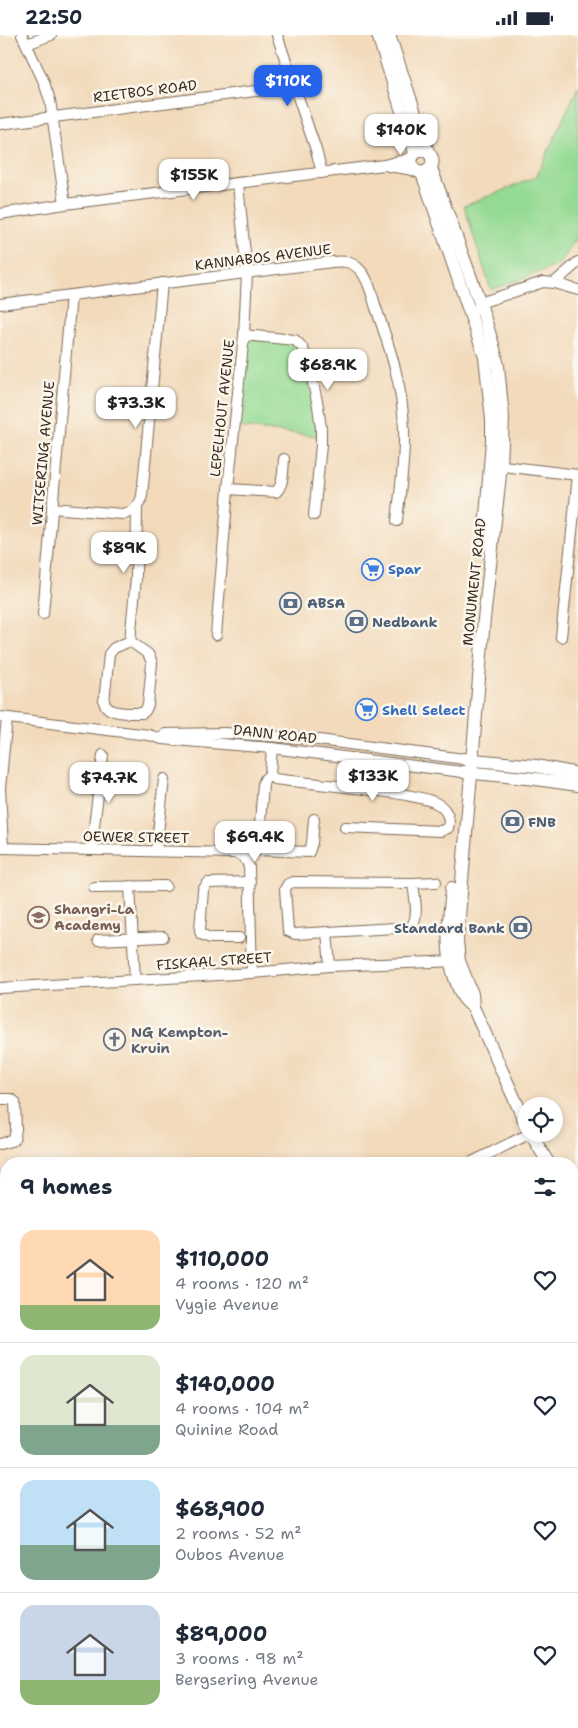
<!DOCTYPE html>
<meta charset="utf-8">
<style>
body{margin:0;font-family:"Shantell Sans",sans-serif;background:#f2f2f3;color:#1f2937;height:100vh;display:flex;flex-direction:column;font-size:19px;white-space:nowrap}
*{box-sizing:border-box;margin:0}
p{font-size:16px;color:#747a83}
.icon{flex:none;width:28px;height:28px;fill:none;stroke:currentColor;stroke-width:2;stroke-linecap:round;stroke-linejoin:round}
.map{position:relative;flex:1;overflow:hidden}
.side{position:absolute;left:0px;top:1122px;width:579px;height:571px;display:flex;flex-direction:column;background:#fff;border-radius:20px 20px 0 0;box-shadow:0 2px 8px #0003}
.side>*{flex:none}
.buttons{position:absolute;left:518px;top:1062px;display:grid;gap:10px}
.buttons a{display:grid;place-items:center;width:45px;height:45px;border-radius:50%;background:#fff;box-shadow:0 2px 8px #0003;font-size:25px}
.price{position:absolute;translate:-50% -42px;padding:0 11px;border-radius:10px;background:#fff;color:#222;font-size:16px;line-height:32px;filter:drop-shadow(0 1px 2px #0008)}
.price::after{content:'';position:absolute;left:50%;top:30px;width:15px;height:11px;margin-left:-8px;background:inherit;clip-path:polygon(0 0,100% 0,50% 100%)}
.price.selected{background:#2563eb;color:#fff}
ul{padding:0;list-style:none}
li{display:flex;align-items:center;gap:15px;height:125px;padding:0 20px}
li+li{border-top:1px solid #e0e1e3}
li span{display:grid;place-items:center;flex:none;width:140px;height:100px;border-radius:15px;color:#555}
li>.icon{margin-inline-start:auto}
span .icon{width:60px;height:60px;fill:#fffc;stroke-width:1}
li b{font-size:21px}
h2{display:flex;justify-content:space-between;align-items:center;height:60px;padding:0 20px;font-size:21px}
.status{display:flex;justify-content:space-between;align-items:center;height:35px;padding:0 25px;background:#fff;direction:ltr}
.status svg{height:14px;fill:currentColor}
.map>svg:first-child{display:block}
.green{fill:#94da93;stroke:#688258}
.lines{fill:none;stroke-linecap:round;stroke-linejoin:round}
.minor-casing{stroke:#7b6855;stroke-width:12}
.major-casing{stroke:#7b6855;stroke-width:14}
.minor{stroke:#fff;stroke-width:10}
.major{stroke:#fff;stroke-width:12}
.labels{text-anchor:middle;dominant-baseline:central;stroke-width:5;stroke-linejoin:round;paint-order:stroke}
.street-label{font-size:14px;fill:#3b2a1e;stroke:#fbf7ec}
.shop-label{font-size:14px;font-weight:bold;fill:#366cbe;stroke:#fbf7ec;text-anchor:start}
.service-label{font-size:14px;font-weight:bold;fill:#4e5e75;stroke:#fbf7ec;text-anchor:start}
.education-label{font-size:14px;font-weight:bold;fill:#785e54;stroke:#fbf7ec;text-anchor:start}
.worship-label{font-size:14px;font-weight:bold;fill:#5b616d;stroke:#fbf7ec;text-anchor:start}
</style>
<div class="status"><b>22:50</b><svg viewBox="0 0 49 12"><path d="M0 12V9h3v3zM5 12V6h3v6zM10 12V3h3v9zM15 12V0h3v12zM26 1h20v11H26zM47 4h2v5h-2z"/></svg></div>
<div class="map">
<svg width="578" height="1693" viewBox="0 0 578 1693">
<rect width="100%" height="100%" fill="#fbf7ec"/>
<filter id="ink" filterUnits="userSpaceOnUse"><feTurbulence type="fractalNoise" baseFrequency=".02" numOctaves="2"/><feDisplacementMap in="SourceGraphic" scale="10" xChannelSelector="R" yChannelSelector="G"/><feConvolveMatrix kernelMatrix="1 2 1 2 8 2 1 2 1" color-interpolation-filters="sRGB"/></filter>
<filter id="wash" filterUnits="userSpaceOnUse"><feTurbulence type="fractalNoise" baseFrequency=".0096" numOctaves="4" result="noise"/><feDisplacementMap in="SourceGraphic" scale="20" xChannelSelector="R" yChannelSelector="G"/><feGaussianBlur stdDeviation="1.12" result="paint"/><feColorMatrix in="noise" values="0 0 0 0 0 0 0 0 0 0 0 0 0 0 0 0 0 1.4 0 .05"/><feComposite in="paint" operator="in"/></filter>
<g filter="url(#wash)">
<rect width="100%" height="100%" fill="#f2dabb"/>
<g class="green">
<polygon points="578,52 578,201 559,230 491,255 464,171 536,142"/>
<path d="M251,305C261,305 289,304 296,311C308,322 316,383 317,401L238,392L248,306Z"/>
</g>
</g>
<g filter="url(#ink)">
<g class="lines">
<defs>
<g id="minor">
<polyline points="22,0 43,45 50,65 65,169"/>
<polyline points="277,0 316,115 322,138"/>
<polyline points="27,9 51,0"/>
<polyline points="0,89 294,51"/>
<polyline points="388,131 414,135"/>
<polyline points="0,179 65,169 384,130 411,123"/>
<polyline points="554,248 578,227"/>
<path d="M0,269L332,227C343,226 352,226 360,235C369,244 372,261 376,273C390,313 403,352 404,395C405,425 400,456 397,486"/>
<polyline points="477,274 480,268 543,247 554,248 578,255"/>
<polyline points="244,300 295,305 302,312 308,325 318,371 321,393 321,410 314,480"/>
<polyline points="495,430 578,440"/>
<path d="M228,454L276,457C284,450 283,434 284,424"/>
<path d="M52,473L122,479C133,478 139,472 142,461L162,248"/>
<polyline points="43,579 71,260"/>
<polyline points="216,600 228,454 244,300 247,238 238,149"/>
<polyline points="561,602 578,440"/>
<path d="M130,606L148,619L150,623L152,628L148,670L145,676L142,678C131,678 107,680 104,667L109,619L114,613Z"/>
<polyline points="130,606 136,543 137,472"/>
<polyline points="0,682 149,700 162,704 272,713 462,737"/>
<polyline points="165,699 226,698 311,704 464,724"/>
<path d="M272,713L270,739L274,744C314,749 355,752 395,758C409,761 424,762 436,768C446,773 451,783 448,793L441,796L345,792"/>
<polyline points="270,739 265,744 263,749 258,815 309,817 312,808 314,784"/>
<path d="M0,813L234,818C243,820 246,823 249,832L252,938"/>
<polyline points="3,813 0,753 7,683"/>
<polyline points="91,815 103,720"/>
<polyline points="156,816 164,744"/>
<path d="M413,848C414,860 420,882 411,892L295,899L288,896L285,854L288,849L293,847L413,848L436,847"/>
<polyline points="130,851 135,945"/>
<polyline points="94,852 166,851"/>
<polyline points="327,897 330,931"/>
<polyline points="239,903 210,903 201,899 200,895 203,855 208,848 250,847"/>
<polyline points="98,905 163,902"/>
<polyline points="0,953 252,938 330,931 458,926"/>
<polyline points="0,1064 11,1064 15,1067 16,1094 14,1105 0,1109"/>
<polyline points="468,1129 529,1099"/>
<polyline points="572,1148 578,1145"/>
<polyline points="0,1350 6,1347"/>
<polyline points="572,1371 578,1379"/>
<polyline points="572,1430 578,1428"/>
<polyline points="0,1503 6,1526"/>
<polyline points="572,1558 578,1556"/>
<polyline points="572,1574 578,1585"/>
<polyline points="0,1643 6,1645"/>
<polyline points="572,1680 578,1678"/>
<polyline points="138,1688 157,1693"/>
<polyline points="237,1688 237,1693"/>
<polyline points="79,1693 80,1688"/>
<polyline points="266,1693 286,1692 308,1688"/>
<polyline points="547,1693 558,1688"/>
</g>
<g id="major">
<polyline points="378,0 415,118"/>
<path d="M389,0L428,117C436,125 433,135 422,138L414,135L411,127C413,117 419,114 428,117"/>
<polyline points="431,133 480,268 493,310 498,331 503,383 501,431 484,584 457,906 459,926 472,959 473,972 526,1089"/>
<polyline points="422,138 485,322 492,385 492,405 484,507"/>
<polyline points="464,724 536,731 578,739"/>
<polyline points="464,737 536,744 578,750"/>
<path d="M452,853C449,887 444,913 456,946C461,959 462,964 473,972"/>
<polyline points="531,1099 549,1129"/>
<polyline points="572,1165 578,1174"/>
</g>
</defs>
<use href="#minor" class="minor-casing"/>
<use href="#major" class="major-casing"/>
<use href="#minor" class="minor"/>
<use href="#major" class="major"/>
</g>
</g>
<defs>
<symbol id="supermarket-ring" viewBox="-11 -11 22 22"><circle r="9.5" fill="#fbf7ec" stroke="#3f7fe0" stroke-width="1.5"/><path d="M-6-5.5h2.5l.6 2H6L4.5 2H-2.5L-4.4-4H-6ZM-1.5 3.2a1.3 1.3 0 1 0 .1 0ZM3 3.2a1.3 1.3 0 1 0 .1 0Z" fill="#3f7fe0"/></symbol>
<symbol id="bank-ring" viewBox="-11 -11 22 22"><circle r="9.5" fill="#fbf7ec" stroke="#5c6f8a" stroke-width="1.5"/><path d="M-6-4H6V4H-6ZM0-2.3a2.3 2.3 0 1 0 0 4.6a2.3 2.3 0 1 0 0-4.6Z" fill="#5c6f8a"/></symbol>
<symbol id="school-ring" viewBox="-11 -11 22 22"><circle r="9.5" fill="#fbf7ec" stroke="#8d6e63" stroke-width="1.5"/><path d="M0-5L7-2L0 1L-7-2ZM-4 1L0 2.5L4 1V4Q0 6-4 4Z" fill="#8d6e63"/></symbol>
<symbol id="church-ring" viewBox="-11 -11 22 22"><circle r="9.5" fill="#fbf7ec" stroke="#6b7280" stroke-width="1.5"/><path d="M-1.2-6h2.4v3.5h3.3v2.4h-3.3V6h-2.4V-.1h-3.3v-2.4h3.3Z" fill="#6b7280"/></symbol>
</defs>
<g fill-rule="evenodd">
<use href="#supermarket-ring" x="360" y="522" width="25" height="25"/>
<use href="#bank-ring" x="278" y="556" width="25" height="25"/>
<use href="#bank-ring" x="344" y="574" width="25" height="25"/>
<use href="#supermarket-ring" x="354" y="662" width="25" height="25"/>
<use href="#bank-ring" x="500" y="774" width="25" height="25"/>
<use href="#school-ring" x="26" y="870" width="25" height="25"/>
<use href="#bank-ring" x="508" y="880" width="25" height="25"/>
<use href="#church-ring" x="102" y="992" width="25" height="25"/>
</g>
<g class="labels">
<g class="street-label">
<text transform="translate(145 56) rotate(-7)">RIETBOS ROAD</text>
<text transform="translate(263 222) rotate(-7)">KANNABOS AVENUE</text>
<text transform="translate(222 373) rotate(-84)">LEPELHOUT AVENUE</text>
<text transform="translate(43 418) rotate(-85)">WITSERING AVENUE</text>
<text transform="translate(474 547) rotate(-84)">MONUMENT ROAD</text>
<text transform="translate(275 699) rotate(6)">DANN ROAD</text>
<text transform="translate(136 802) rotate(1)">OEWER STREET</text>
<text transform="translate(214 926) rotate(-4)">FISKAAL STREET</text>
</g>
<g class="shop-label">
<text x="388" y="534">Spar</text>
<text x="382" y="675">Shell Select</text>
</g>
<g class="service-label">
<text x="307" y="568">ABSA</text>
<text x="372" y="587">Nedbank</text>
<text x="528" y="787">FNB</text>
<text x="505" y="893" text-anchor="end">Standard Bank</text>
</g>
<g class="education-label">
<text x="54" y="874">Shangri-La<tspan x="54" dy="16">Academy</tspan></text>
</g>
<g class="worship-label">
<text x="131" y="997">NG Kempton-<tspan x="131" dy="16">Kruin</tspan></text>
</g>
</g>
</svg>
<div class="buttons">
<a><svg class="icon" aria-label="locate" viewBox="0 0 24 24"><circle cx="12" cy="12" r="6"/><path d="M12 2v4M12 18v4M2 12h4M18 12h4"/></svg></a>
</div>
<b class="price selected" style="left:288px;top:72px">$110K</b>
<b class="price" style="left:401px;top:121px">$140K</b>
<b class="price" style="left:194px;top:166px">$155K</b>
<b class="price" style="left:328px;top:356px">$68.9K</b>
<b class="price" style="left:136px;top:394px">$73.3K</b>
<b class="price" style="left:124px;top:539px">$89K</b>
<b class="price" style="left:373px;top:767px">$133K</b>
<b class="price" style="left:109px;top:769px">$74.7K</b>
<b class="price" style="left:255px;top:828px">$69.4K</b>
<section class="side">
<h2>9 homes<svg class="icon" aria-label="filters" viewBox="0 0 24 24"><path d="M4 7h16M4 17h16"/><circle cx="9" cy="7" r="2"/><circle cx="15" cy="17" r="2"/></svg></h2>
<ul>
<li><span style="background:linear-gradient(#ffd9b3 75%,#8fb573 0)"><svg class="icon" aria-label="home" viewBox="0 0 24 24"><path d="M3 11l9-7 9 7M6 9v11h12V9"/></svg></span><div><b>$110,000</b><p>4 rooms · 120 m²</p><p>Vygie Avenue</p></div><svg class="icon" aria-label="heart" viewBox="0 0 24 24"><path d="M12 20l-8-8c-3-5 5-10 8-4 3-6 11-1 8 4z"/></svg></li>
<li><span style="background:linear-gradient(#dfe7d0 70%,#7fa58c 0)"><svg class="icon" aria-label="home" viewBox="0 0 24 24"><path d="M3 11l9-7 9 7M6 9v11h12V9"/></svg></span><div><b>$140,000</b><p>4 rooms · 104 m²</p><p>Quinine Road</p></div><svg class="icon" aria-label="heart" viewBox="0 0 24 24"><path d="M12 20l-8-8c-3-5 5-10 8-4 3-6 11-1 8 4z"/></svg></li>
<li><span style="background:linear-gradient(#bfe0f5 65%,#7fa58c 0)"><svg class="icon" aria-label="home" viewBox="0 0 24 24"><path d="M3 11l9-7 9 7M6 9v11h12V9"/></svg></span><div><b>$68,900</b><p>2 rooms · 52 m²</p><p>Oubos Avenue</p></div><svg class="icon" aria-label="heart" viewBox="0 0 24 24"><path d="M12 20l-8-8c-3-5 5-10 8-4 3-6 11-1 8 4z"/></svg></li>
<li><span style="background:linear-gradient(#c9d6e8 75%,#8fb573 0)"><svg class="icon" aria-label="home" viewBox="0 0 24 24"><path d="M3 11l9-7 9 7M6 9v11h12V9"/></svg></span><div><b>$89,000</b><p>3 rooms · 98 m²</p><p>Bergsering Avenue</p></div><svg class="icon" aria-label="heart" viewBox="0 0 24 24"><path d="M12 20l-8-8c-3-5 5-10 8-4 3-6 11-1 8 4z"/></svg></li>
</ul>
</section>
</div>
